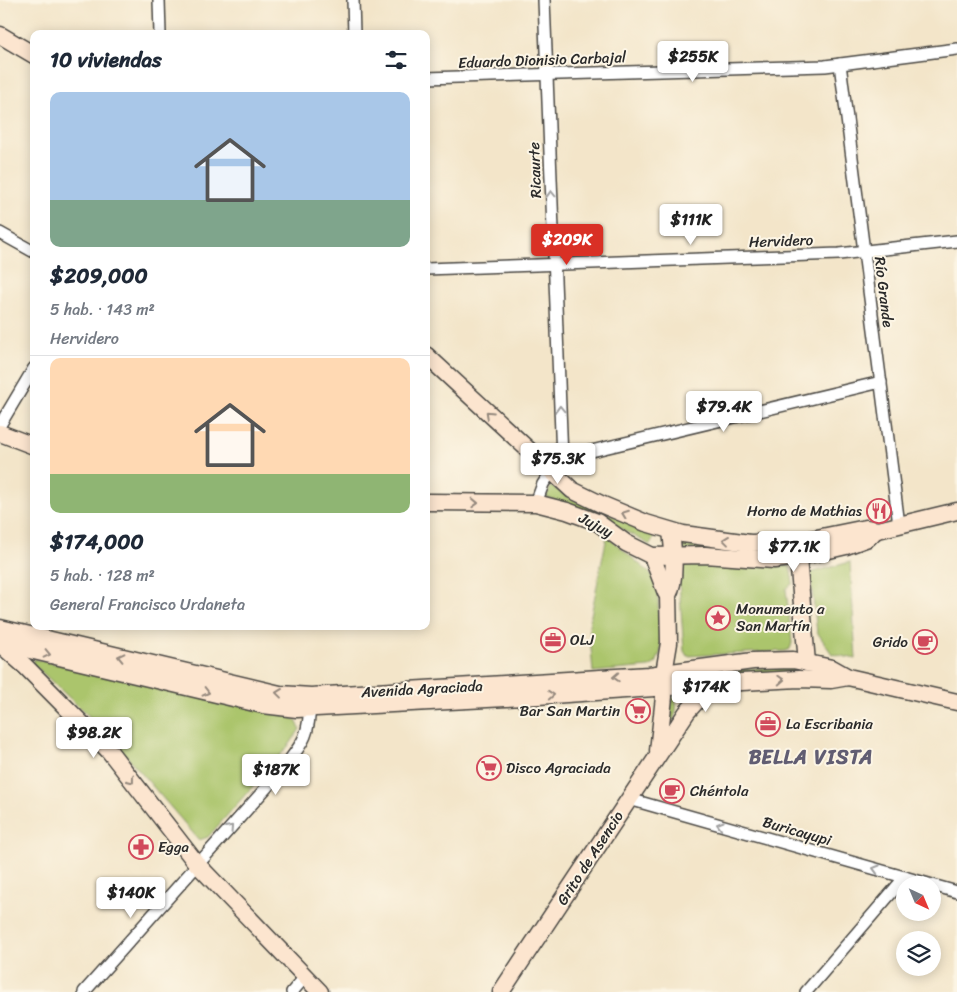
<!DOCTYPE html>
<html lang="es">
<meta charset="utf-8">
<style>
body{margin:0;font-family:Sriracha,sans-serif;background:#f6f6f7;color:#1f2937;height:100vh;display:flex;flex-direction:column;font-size:19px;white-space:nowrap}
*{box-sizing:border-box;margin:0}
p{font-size:16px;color:#747a83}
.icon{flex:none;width:28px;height:28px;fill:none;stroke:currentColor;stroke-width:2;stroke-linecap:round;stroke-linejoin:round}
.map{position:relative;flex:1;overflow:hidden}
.sheet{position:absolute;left:30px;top:30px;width:400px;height:600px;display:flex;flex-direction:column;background:#fff;border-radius:10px;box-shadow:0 2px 12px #0003}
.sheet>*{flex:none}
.needle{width:32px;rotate:136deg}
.controls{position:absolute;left:896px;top:876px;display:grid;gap:10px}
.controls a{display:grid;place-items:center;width:45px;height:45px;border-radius:50%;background:#fff;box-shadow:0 2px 12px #0003;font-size:25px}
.price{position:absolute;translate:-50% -42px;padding:0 11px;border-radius:5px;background:#fff;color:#222;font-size:16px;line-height:32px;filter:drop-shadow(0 1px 2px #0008)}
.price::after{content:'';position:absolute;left:50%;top:30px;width:15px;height:11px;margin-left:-8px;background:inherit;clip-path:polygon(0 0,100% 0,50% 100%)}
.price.active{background:#d93025;color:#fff}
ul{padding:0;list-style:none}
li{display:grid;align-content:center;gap:10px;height:265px;padding:0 20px}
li+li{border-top:1px solid #e0e1e3}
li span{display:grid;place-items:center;height:155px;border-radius:10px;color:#555}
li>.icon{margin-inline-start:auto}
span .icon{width:90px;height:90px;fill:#fffc;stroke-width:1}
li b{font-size:21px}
h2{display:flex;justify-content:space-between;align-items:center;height:60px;padding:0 20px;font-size:21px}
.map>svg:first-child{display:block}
.green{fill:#abc56c;stroke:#6b784c}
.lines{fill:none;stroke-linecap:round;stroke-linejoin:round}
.street-casing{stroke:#494743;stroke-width:14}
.secondary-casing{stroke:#494743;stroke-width:19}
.street{stroke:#fff;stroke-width:11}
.secondary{stroke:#fce5cf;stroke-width:16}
.oneway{stroke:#a0a0a0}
.oneway2{stroke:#94887d}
.labels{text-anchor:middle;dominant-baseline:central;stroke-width:4;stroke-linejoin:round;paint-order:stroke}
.street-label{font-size:15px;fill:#2b2b2b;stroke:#fcf5e5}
.poi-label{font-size:15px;fill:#2b2b2b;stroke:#fcf5e5;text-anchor:start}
.district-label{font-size:20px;font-weight:bold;letter-spacing:1px;fill:#615d72;stroke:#fcf5e5}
</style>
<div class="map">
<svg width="957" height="992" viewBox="0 0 957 992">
<rect width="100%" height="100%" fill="#fcf5e5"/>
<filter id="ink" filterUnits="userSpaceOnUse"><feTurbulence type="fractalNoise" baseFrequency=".02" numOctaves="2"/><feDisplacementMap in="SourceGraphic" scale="10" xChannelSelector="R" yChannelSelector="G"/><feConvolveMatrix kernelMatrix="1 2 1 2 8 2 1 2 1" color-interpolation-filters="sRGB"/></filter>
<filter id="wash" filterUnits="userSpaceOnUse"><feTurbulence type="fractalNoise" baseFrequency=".0096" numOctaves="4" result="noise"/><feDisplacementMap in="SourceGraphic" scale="20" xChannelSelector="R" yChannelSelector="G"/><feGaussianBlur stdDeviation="1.12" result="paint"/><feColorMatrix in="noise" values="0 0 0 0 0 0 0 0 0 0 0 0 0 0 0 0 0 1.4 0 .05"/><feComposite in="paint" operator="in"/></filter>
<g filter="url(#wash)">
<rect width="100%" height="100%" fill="#f3e5c9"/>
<g class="green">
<polygon points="551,486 572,499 656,533 650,545 602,518 546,497"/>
<polygon points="607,536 651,574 657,584 661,651 656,663 649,667 593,672 589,625"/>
<polygon points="680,540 783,550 779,552 680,550"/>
<polygon points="692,561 790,566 793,583 786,589 792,643 790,649 785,651 687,656 684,651 679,582 683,568"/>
<polygon points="850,562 856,659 832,654 817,632 810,573"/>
<polygon points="34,659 285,715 296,720 300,729 290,744 208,837 199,840 105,731 32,663"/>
<polygon points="784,667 820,672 687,678 713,671"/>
<path d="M673,695C681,707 673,721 667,733Z"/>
</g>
</g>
<g filter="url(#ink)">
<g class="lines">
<defs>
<g id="street">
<polyline points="159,0 160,34"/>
<polyline points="353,0 354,34"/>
<polyline points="544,0 562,458"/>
<polyline points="840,64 899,525"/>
<polyline points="426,78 825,66 957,49"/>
<polyline points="0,233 34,252"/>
<polyline points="426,269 839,254 957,241"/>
<polyline points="0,425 34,368"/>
<polyline points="562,458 881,382"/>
<polyline points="536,503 543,484 556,465"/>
<polyline points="629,799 957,892"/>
<path d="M84,992L283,769C303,742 309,738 310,703"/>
<polyline points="292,992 305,977"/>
<polyline points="806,992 905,877"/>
</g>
<g id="secondary">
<polyline points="0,35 34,55"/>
<polyline points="426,355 572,490 603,505 646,523 683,534 750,543 797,542 866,528 878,530 957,511"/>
<polyline points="0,433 34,446"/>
<polyline points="426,502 536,503 567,511 597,522 626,543 652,556 705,555 774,560 799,557 846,546 868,538 873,533"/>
<polyline points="797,546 807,663"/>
<polyline points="652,556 666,593"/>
<polyline points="0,628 280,694 311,696 649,675 753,661 793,660 832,668 848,677 957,702"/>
<polyline points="0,643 263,705 297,709 523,697 742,682 799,679 831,680 848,677"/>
<polyline points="0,644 25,666 110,752 197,864 320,992"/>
<path d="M658,751L664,697V673L669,643L668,595C677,579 673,549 671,531"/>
<polyline points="501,992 687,712 712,684"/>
</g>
</defs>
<use href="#street" class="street-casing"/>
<use href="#secondary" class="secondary-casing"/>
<use href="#street" class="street"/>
<use href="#secondary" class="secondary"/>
</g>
<defs><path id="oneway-chevron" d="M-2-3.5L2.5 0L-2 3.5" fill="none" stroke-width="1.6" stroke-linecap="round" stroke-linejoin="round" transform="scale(1.25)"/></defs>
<g class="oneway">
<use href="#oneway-chevron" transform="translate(551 194) rotate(-92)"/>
<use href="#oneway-chevron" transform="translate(560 409) rotate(-92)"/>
<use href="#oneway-chevron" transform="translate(720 825) rotate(-164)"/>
<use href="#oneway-chevron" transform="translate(230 828) rotate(-48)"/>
<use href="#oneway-chevron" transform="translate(876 869) rotate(-164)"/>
</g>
<g class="oneway2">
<use href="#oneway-chevron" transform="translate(489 414) rotate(-137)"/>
<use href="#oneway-chevron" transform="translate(475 503) rotate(2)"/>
<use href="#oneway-chevron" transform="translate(625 514) rotate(-159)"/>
<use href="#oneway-chevron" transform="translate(726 540) rotate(-173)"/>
<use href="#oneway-chevron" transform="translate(47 654) rotate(13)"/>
<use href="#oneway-chevron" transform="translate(121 657) rotate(-167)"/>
<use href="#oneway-chevron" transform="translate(616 677) rotate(177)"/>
<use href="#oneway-chevron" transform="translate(781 680) rotate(-3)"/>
<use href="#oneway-chevron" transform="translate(206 692) rotate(14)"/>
<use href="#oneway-chevron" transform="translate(279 693) rotate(-173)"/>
<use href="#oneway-chevron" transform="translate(551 695) rotate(-4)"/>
<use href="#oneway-chevron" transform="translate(131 780) rotate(52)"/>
</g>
</g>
<defs>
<symbol id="restaurant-ring" viewBox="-11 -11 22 22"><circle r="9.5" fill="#fcf5e5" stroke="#d1495b" stroke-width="1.5"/><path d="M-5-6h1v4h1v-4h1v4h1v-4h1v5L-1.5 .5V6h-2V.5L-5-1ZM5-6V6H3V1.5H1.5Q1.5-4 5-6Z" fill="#d1495b"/></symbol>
<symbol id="sight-ring" viewBox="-11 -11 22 22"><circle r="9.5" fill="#fcf5e5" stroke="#d1495b" stroke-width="1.5"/><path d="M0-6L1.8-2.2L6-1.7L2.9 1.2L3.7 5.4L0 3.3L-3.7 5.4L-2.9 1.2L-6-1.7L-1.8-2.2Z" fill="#d1495b"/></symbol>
<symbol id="office-ring" viewBox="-11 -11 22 22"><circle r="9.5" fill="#fcf5e5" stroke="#d1495b" stroke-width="1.5"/><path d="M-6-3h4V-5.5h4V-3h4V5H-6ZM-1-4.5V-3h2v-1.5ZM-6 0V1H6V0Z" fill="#d1495b"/></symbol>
<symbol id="cafe-ring" viewBox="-11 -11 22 22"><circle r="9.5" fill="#fcf5e5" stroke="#d1495b" stroke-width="1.5"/><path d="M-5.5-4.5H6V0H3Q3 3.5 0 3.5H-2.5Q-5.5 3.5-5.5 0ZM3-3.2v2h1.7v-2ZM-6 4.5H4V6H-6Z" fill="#d1495b"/></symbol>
<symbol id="supermarket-ring" viewBox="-11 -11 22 22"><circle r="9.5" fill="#fcf5e5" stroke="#d1495b" stroke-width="1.5"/><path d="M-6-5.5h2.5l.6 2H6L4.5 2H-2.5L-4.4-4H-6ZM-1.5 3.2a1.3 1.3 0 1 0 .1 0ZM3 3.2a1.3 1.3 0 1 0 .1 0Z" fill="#d1495b"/></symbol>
<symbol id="pharmacy-ring" viewBox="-11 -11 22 22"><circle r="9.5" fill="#fcf5e5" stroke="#d1495b" stroke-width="1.5"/><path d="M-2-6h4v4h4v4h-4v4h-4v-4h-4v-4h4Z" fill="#d1495b"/></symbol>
</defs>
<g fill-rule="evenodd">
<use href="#restaurant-ring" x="865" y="497" width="28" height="28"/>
<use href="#sight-ring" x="704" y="604" width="28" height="28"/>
<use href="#office-ring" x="539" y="626" width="28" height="28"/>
<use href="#cafe-ring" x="911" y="628" width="28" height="28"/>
<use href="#supermarket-ring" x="624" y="697" width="28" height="28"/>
<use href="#office-ring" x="754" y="710" width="28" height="28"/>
<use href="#supermarket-ring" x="475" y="754" width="28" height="28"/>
<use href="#cafe-ring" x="658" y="777" width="28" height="28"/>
<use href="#pharmacy-ring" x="127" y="833" width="28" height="28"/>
</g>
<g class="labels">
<g class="street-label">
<text transform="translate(542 60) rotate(-2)">Eduardo Dionisio Carbajal</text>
<text transform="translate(535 170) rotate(-92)">Ricaurte</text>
<text transform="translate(781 241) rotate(-2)">Hervidero</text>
<text transform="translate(884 292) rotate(83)">Río Grande</text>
<text transform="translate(596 525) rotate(28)">Jujuy</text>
<text transform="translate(422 689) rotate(-3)">Avenida Agraciada</text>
<text transform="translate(797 831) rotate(16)">Buricayupi</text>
<text transform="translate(590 858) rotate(-57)">Grito de Asencio</text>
</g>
<g class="poi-label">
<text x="862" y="511" text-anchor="end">Horno de Mathias</text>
<text x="736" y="609">Monumento a<tspan x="736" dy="17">San Martín</tspan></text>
<text x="570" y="640">OLJ</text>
<text x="908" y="642" text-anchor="end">Grido</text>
<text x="620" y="711" text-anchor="end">Bar San Martin</text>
<text x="786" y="724">La Escribania</text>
<text x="506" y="768">Disco Agraciada</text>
<text x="690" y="791">Chéntola</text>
<text x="158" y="847">Egga</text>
</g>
<g class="district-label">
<text x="811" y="757">BELLA VISTA</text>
</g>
</g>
</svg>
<div class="controls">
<a><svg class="needle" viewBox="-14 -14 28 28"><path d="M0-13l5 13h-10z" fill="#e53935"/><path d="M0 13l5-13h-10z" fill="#747a83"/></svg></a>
<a><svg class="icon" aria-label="layers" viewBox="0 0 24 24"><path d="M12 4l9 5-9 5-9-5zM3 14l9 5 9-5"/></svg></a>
</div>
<b class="price" style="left:693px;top:83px">$255K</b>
<b class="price" style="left:691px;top:246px">$111K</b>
<b class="price active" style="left:567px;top:266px">$209K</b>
<b class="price" style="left:724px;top:433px">$79.4K</b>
<b class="price" style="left:558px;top:485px">$75.3K</b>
<b class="price" style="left:794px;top:573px">$77.1K</b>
<b class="price" style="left:706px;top:713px">$174K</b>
<b class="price" style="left:94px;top:759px">$98.2K</b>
<b class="price" style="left:276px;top:796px">$187K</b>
<b class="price" style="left:131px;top:919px">$140K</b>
<section class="sheet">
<h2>10 viviendas<svg class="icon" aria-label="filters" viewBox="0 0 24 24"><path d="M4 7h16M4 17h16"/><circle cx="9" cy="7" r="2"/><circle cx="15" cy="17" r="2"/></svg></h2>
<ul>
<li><span style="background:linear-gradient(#a9c7e8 70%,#7fa58c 0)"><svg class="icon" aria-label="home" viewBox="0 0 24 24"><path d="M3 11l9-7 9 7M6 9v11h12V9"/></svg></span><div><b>$209,000</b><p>5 hab. · 143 m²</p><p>Hervidero</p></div></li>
<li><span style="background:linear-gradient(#ffd9b3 75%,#8fb573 0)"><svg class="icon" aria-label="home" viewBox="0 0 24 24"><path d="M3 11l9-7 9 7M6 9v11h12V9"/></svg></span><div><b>$174,000</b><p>5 hab. · 128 m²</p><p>General Francisco Urdaneta</p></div></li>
</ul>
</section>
</div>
